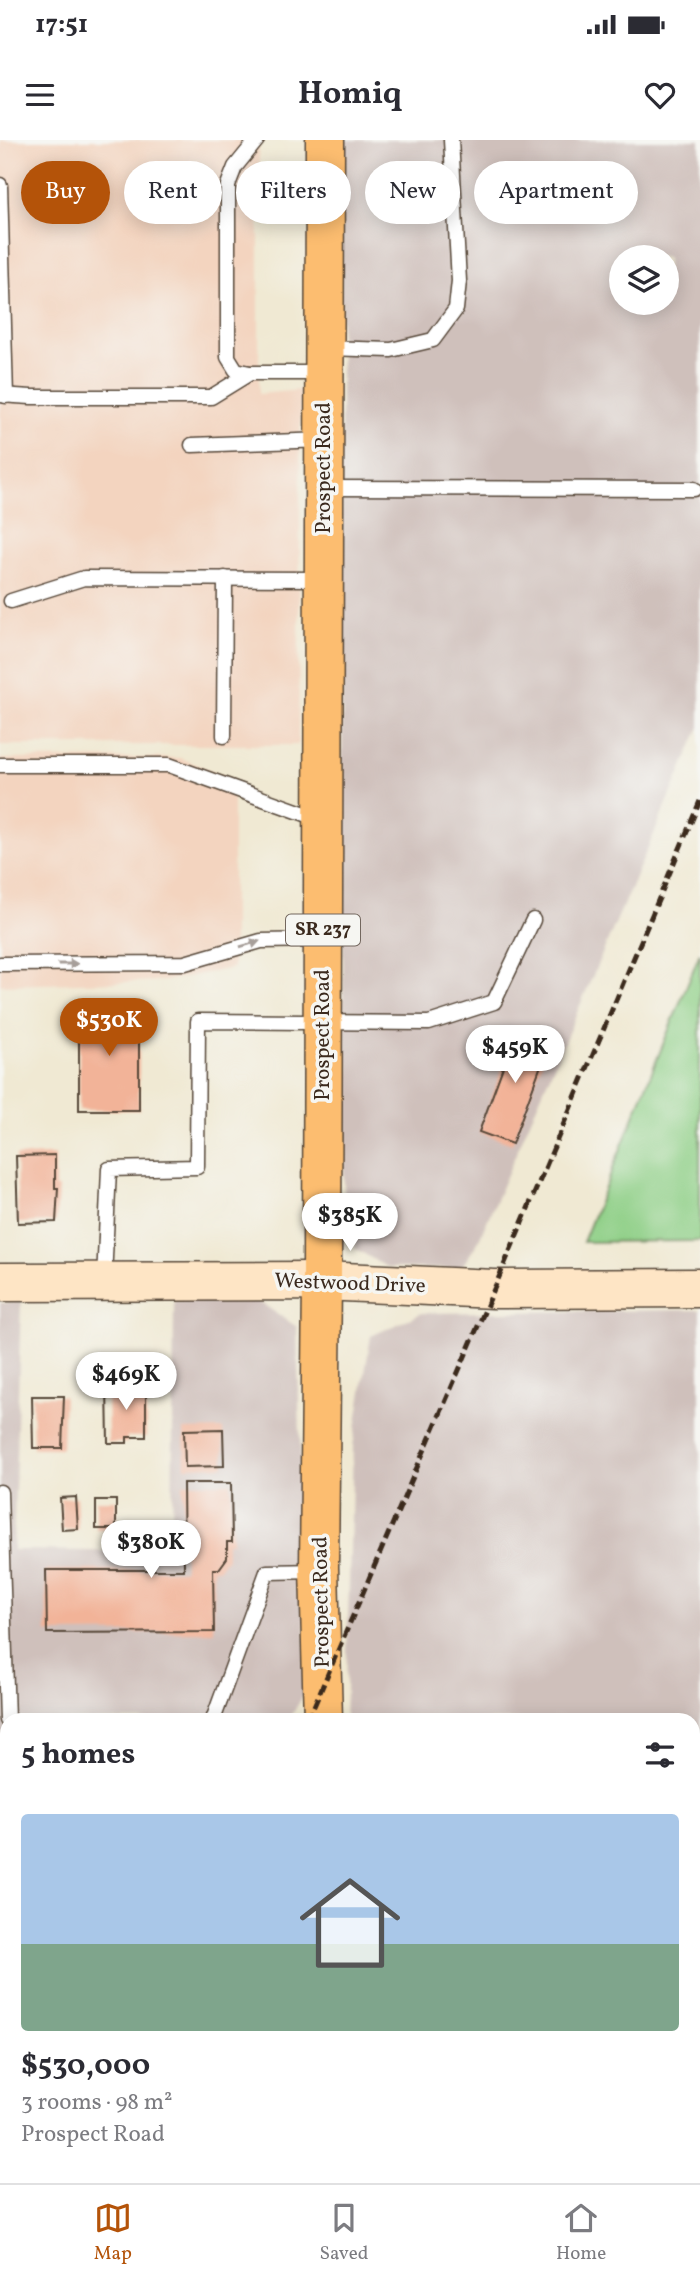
<!DOCTYPE html>
<meta charset="utf-8">
<style>
body{margin:0;font-family:Vollkorn,serif;background:#f2f2f3;color:#2b2b33;height:100vh;display:flex;flex-direction:column;font-size:26px;white-space:nowrap}
*{box-sizing:border-box;margin:0}
p{font-size:23px;color:#7c7c81}
.icon{flex:none;width:38px;height:38px;fill:none;stroke:currentColor;stroke-width:2;stroke-linecap:round;stroke-linejoin:round}
.map{position:relative;flex:1;overflow:hidden}
.side{position:absolute;left:0px;top:1573px;width:700px;height:471px;display:flex;flex-direction:column;background:#fff;border-radius:21px 21px 0 0;box-shadow:0 4px 18px #0003}
.side>*{flex:none}
.top-card{position:absolute;left:21px;top:21px;width:658px;height:63px;display:flex;gap:14px}
.controls{position:absolute;left:609px;top:105px;display:grid;gap:14px}
.controls a{display:grid;place-items:center;width:70px;height:70px;border-radius:50%;background:#fff;box-shadow:0 4px 18px #0003;font-size:35px}
.price{position:absolute;translate:-50% -60px;padding:0 16px;border-radius:24px;background:#fff;color:#222;font-size:23px;line-height:46px;filter:drop-shadow(0 2px 4px #0008)}
.price::after{content:'';position:absolute;left:50%;top:42px;width:21px;height:16px;margin-left:-10px;background:inherit;clip-path:polygon(0 0,100% 0,50% 100%)}
.price.current{background:#b45309;color:#fff}
ul{padding:0;list-style:none}
li{display:grid;align-content:center;gap:14px;height:371px;padding:0 21px}
li+li{border-top:2px solid #e1e1e2}
li span{display:grid;place-items:center;height:217px;border-radius:7px;color:#555}
li>.icon{margin-inline-start:auto}
span .icon{width:126px;height:126px;fill:#fffc;stroke-width:1}
li b{font-size:30px}
h2{display:flex;justify-content:space-between;align-items:center;height:84px;padding:0 21px;font-size:30px}
.pill{padding:0 24px;border-radius:32px;background:#fff;box-shadow:0 4px 18px #0003;font-size:24px;line-height:63px}
.pill.current{background:#b45309;color:#fff}
.status{display:flex;justify-content:space-between;align-items:center;height:49px;padding:0 35px;background:#fff;direction:ltr}
.status svg{height:19px;fill:currentColor}
header{display:flex;justify-content:space-between;align-items:center;height:91px;padding:0 21px;background:#fff;font-size:32px;font-weight:700}
.tab-bar{display:flex;justify-content:space-around;align-items:center;height:98px;border-top:2px solid #e1e1e2;background:#fff;font-size:19px;color:#7c7c81}
.tab-bar a{display:grid;justify-items:center;gap:4px}
.tab-bar .current{color:#b45309}
.map>svg:first-child{display:block}
.built{fill:#f3d4bf}
.industrial{fill:#cfc0bb;fill-rule:evenodd}
.green{fill:#8ecf86;stroke:#647c52;stroke-width:2}
.building{fill:#f2b398}
.lines{fill:none;stroke-linecap:round;stroke-linejoin:round}
.lane-casing{stroke:#564739;stroke-width:17}
.secondary-casing{stroke:#564739;stroke-width:41}
.primary-casing{stroke:#564739;stroke-width:41}
.lane{stroke:#fff;stroke-width:14}
.secondary{stroke:#fee5c5;stroke-width:38}
.primary{stroke:#fcbd6f;stroke-width:38}
.rail{stroke:#3b2a1e;stroke-width:5;stroke-dasharray:10 5;stroke-linecap:butt}
.oneway{fill:#a79f9a}
.labels{text-anchor:middle;dominant-baseline:central;stroke-width:7;stroke-linejoin:round;paint-order:stroke}
.shield{fill:#f6f6f2;stroke:#73675e;stroke-width:2}
.shield-label{font-size:19px;font-weight:bold;fill:#3b2a1e}
.street-label{font-size:21px;fill:#3b2a1e;stroke:#f6f6f2}
</style>
<div class="status"><b>17:51</b><svg viewBox="0 0 49 12"><path d="M0 12V9h3v3zM5 12V6h3v6zM10 12V3h3v9zM15 12V0h3v12zM26 1h20v11H26zM47 4h2v5h-2z"/></svg></div>
<header><svg class="icon" aria-label="menu" viewBox="0 0 24 24"><path d="M4 6h16M4 12h16M4 18h16"/></svg>Homiq<svg class="icon" aria-label="heart" viewBox="0 0 24 24"><path d="M12 20l-8-8c-3-5 5-10 8-4 3-6 11-1 8 4z"/></svg></header>
<div class="map">
<svg width="700" height="2043" viewBox="0 0 700 2043">
<rect width="100%" height="100%" fill="#f6f6f2"/>
<filter id="ink" filterUnits="userSpaceOnUse"><feTurbulence type="fractalNoise" baseFrequency=".0143" numOctaves="2"/><feDisplacementMap in="SourceGraphic" scale="14" xChannelSelector="R" yChannelSelector="G"/><feConvolveMatrix kernelMatrix="1 2 1 2 8 2 1 2 1" color-interpolation-filters="sRGB"/></filter>
<filter id="wash" filterUnits="userSpaceOnUse"><feTurbulence type="fractalNoise" baseFrequency=".00686" numOctaves="4" result="noise"/><feDisplacementMap in="SourceGraphic" scale="28" xChannelSelector="R" yChannelSelector="G"/><feGaussianBlur stdDeviation="1.57" result="paint"/><feColorMatrix in="noise" values="0 0 0 0 0 0 0 0 0 0 0 0 0 0 0 0 0 1.4 0 .05"/><feComposite in="paint" operator="in"/></filter>
<g filter="url(#wash)">
<rect width="100%" height="100%" fill="#f0e9d3"/>
<g class="built">
<polygon points="0,0 259,0 259,254 301,250 298,605 0,605"/>
<polygon points="180,618 233,639 233,828 164,841 0,845 0,619"/>
<polygon points="693,1922 700,1922 700,2043 336,2043 336,2037 693,2037"/>
</g>
<g class="industrial">
<path d="M340,0H700V587L477,1104L460,1129L388,1128L356,1109L344,1059ZM621,117H667V163H621Z"/>
<polygon points="255,1159 297,1187 307,1549 289,1580 7,1580 7,2037 85,2037 83,2043 0,2043 0,1163 21,1162 13,1410 172,1412 174,1160"/>
<polygon points="700,1170 700,1922 693,1922 693,1580 345,1580 353,1306 371,1196 422,1173"/>
</g>
<polygon class="green" points="700,813 700,1101 583,1102"/>
<g id="blocks">
<g class="building">
<polygon points="79,865 136,865 139,869 139,970 79,970"/>
<polygon points="518,886 551,898 512,1004 479,992"/>
<polygon points="55,1015 55,1048 58,1048 56,1082 18,1083 16,1016"/>
<polygon points="107,1245 146,1245 146,1297 127,1297 127,1303 108,1303"/>
<polygon points="32,1256 64,1256 62,1308 33,1308"/>
<polygon points="223,1289 224,1326 185,1327 184,1290"/>
<polygon points="183,1343 231,1343 232,1402 227,1402 227,1418 219,1429 213,1429 214,1492 47,1493 46,1430 184,1430"/>
<polygon points="76,1357 78,1389 62,1390 60,1358"/>
<rect x="96" y="1360" width="20" height="29"/>
<rect x="3" y="1675" width="4" height="44"/>
</g>
</g>
</g>
<g filter="url(#ink)">
<use href="#blocks" fill-opacity="0" stroke="#564739" stroke-width="2"/>
<g class="lines">
<defs>
<g id="lane">
<polyline points="257,0 235,27 228,45 228,217 236,230 250,233 323,233"/>
<polyline points="0,45 6,256"/>
<polyline points="326,208 391,210 433,200 456,169 459,141 451,0"/>
<polyline points="0,255 31,257 211,257 250,233"/>
<polyline points="192,305 323,300"/>
<polyline points="326,348 694,349"/>
<polyline points="11,461 84,438 321,439"/>
<polyline points="224,596 225,438"/>
<polyline points="0,625 169,625 322,680"/>
<polyline points="0,824 185,823 261,801 322,800"/>
<polyline points="104,1140 109,1029 197,1027 198,881 429,883 494,862 533,780"/>
<polyline points="0,1352 7,1580"/>
<polyline points="213,1580 267,1432 318,1431"/>
<polyline points="0,1665 7,1656"/>
<polyline points="693,1951 700,1951"/>
<polyline points="441,2037 441,2043"/>
</g>
<polyline id="secondary" points="0,1142 322,1141 494,1149 700,1148"/>
<g id="primary">
<polyline points="323,1580 319,1427 322,1141 325,0"/>
<polyline points="321,2043 321,2037"/>
</g>
</defs>
<use href="#lane" class="lane-casing"/>
<use href="#secondary" class="secondary-casing"/>
<use href="#primary" class="primary-casing"/>
<use href="#lane" class="lane"/>
<use href="#secondary" class="secondary"/>
<use href="#primary" class="primary"/>
<g class="rail">
<polyline points="308,1580 494,1149 700,661"/>
<polyline points="110,2043 113,2037"/>
</g>
</g>
<defs><path id="oneway-solid" d="M-6-.8H1V-3.2L6.5 0L1 3.2V.8H-6Z" transform="scale(1.75)"/></defs>
<g class="oneway">
<use href="#oneway-solid" transform="translate(250 804) rotate(-16)"/>
<use href="#oneway-solid" transform="translate(68 824)"/>
</g>
</g>
<g class="labels">
<rect class="shield" x="286" y="774.5" width="74" height="31" rx="5"/>
<g class="shield-label">
<text x="323" y="790">SR 237</text>
</g>
<g class="street-label">
<text transform="translate(324 328) rotate(-90)">Prospect Road</text>
<text transform="translate(323 895) rotate(-90)">Prospect Road</text>
<text transform="translate(350 1144) rotate(2)">Westwood Drive</text>
<text transform="translate(322 1462) rotate(-91)">Prospect Road</text>
</g>
</g>
</svg>
<div class="controls">
<a><svg class="icon" aria-label="layers" viewBox="0 0 24 24"><path d="M12 4l9 5-9 5-9-5zM3 14l9 5 9-5"/></svg></a>
</div>
<b class="price current" style="left:109px;top:918px">$530K</b>
<b class="price" style="left:515px;top:945px">$459K</b>
<b class="price" style="left:350px;top:1113px">$385K</b>
<b class="price" style="left:126px;top:1272px">$469K</b>
<b class="price" style="left:151px;top:1440px">$380K</b>
<div class="top-card">
<a class="pill current">Buy</a>
<a class="pill">Rent</a>
<a class="pill">Filters</a>
<a class="pill">New</a>
<a class="pill">Apartment</a>
</div>
<section class="side">
<h2>5 homes<svg class="icon" aria-label="filters" viewBox="0 0 24 24"><path d="M4 7h16M4 17h16"/><circle cx="9" cy="7" r="2"/><circle cx="15" cy="17" r="2"/></svg></h2>
<ul>
<li><span style="background:linear-gradient(#a9c7e8 60%,#7fa58c 0)"><svg class="icon" aria-label="home" viewBox="0 0 24 24"><path d="M3 11l9-7 9 7M6 9v11h12V9"/></svg></span><div><b>$530,000</b><p>3 rooms · 98 m²</p><p>Prospect Road</p></div></li>
</ul>
</section>
</div>
<nav class="tab-bar">
<a class="current"><svg class="icon" aria-label="map" viewBox="0 0 24 24"><path d="M3 6l6-2 6 2 6-2v14l-6 2-6-2-6 2zM9 4v14M15 6v14"/></svg>Map</a>
<a><svg class="icon" aria-label="saved" viewBox="0 0 24 24"><path d="M7 4h10v16l-5-4-5 4z"/></svg>Saved</a>
<a><svg class="icon" aria-label="home" viewBox="0 0 24 24"><path d="M3 11l9-7 9 7M6 9v11h12V9"/></svg>Home</a>
</nav>
